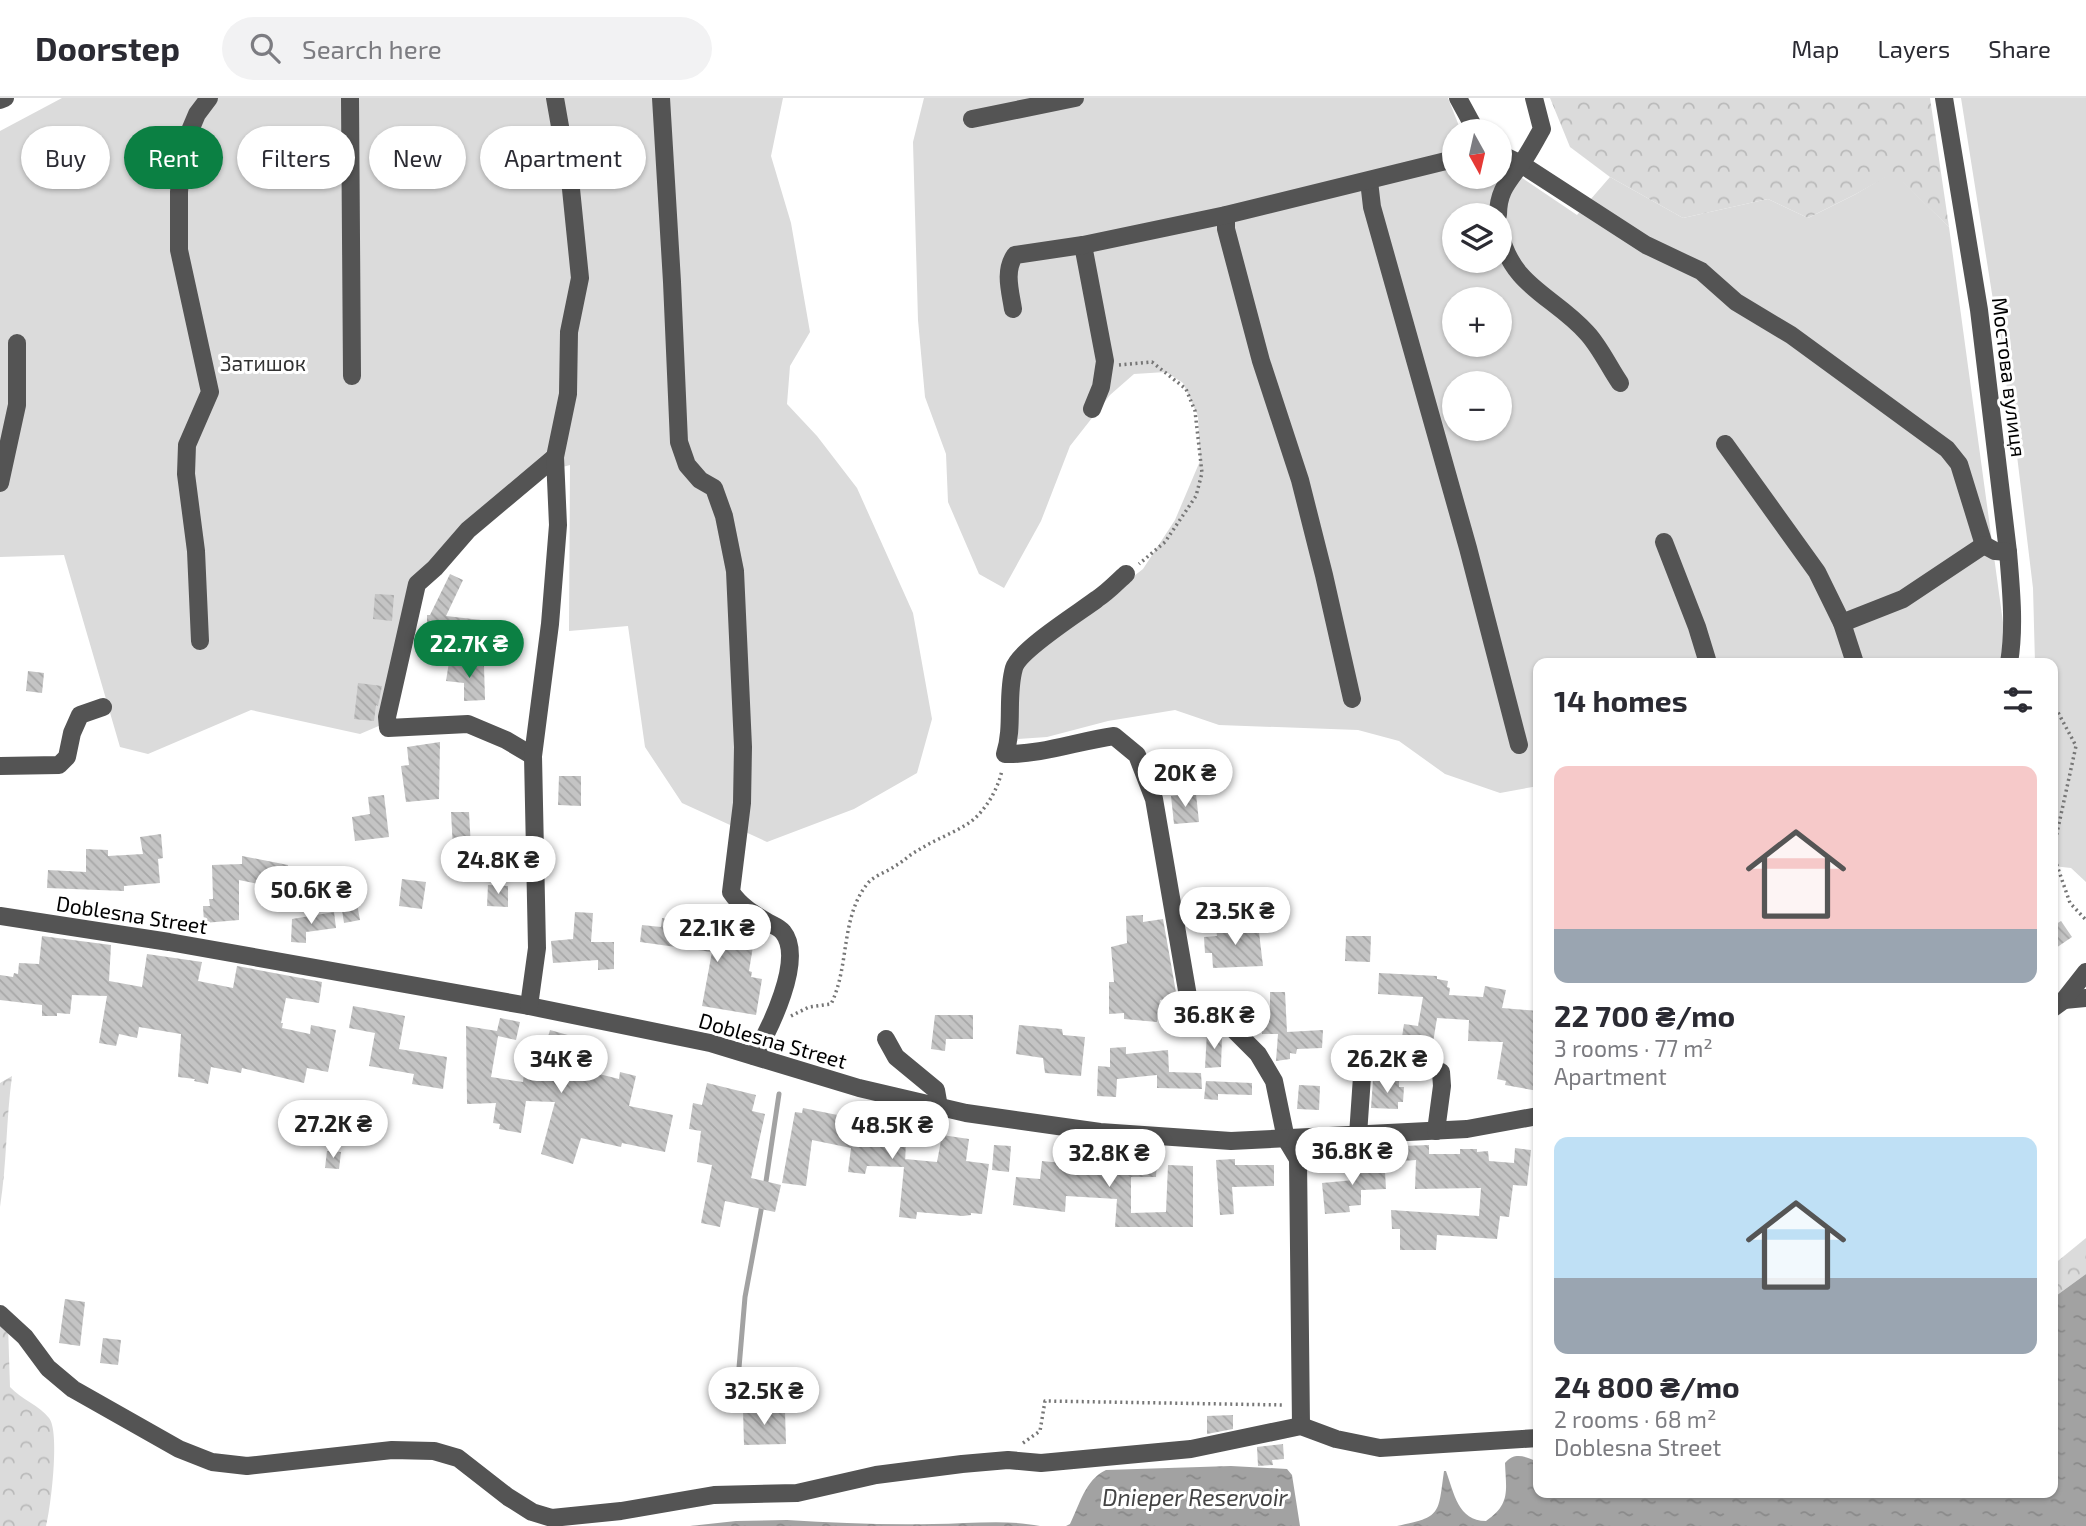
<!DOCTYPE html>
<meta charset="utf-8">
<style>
body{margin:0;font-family:"Exo 2",sans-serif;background:#f2f2f3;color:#2b2b33;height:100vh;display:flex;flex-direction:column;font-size:26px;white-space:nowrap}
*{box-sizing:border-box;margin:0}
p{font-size:23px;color:#7c7c81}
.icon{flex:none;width:38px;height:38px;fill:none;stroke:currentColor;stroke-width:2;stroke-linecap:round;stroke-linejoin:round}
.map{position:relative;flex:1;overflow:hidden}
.sheet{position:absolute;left:1533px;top:560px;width:525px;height:840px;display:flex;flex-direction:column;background:#fff;border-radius:14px;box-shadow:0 2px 5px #0004}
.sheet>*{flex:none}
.top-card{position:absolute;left:21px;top:28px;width:665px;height:63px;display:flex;gap:14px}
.needle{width:46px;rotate:172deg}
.buttons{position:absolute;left:1442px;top:21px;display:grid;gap:14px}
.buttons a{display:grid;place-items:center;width:70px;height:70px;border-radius:50%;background:#fff;box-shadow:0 2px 5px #0004;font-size:35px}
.price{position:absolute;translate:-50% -60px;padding:0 16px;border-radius:24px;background:#fff;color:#222;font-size:23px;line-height:46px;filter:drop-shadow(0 2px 4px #0008)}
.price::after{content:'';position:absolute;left:50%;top:42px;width:21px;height:16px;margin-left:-10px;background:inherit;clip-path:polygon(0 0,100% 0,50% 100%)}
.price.on{background:#0b8043;color:#fff}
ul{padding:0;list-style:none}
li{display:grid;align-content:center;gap:14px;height:371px;padding:0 21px}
li span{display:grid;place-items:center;height:217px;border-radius:14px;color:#555}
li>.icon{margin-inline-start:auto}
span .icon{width:126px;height:126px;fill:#fffc;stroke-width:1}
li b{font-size:30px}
h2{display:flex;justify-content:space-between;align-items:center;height:84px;padding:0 21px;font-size:30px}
.tag{padding:0 24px;border-radius:32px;background:#fff;box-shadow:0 2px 5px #0004;font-size:24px;line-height:63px}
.tag.on{background:#0b8043;color:#fff}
header{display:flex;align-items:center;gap:42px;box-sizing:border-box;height:98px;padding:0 35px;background:#fff;border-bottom:2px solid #e1e1e2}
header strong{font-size:33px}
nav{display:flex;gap:38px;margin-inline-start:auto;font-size:24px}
.search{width:490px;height:63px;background:#f2f2f3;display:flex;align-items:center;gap:18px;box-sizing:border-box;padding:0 24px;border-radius:38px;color:#7c7c81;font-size:26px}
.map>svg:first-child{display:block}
.green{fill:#dbdbdb;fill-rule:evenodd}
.forest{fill:url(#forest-crowns)}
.water{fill:url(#water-ripples)}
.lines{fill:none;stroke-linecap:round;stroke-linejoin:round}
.stream{stroke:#a2a2a2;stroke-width:5}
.building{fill:url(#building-back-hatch)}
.path{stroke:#767676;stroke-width:3.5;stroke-dasharray:2 3.5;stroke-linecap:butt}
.minor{stroke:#545454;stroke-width:18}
.labels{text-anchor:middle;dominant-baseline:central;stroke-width:6;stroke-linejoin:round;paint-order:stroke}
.park-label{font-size:21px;fill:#323232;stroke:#fff}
.street-label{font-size:21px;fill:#000;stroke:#fff}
.water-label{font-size:23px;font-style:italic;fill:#434343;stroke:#fff}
</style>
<header>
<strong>Doorstep</strong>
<div class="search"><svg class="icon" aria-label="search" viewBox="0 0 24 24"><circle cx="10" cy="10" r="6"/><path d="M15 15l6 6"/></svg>Search here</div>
<nav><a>Map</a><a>Layers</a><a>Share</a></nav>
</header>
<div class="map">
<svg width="2086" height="1428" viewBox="0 0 2086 1428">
<defs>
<pattern id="forest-crowns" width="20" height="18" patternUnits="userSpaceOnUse" patternTransform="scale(1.75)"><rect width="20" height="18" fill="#dbdbdb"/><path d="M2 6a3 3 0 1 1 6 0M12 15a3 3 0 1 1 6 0" fill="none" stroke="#bababa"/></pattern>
<pattern id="water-ripples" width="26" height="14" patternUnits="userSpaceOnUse" patternTransform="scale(1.75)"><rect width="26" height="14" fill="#a2a2a2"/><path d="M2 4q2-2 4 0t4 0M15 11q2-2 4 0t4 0" fill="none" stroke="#8a8a8a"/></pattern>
<pattern id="building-back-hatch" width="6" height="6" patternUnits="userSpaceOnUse" patternTransform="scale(1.75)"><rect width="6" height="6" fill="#c4c4c4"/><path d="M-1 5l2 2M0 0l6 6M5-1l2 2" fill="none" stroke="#a7a7a7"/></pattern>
</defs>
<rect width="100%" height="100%" fill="#fff"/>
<g class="green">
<polygon points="62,0 783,0 771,58 791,125 810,234 790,268 787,306 817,338 857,390 913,515 932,621 917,675 854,711 767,744 682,705 645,649 628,528 569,533 570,367 525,379 414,484 381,627 360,636 251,612 148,656 120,649 64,457 0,459 0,33"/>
<path d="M924,0H1448L1461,33H1454V79H1500V65L1577,117L1610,79L1683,120L1768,101L1808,120L1856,96L1893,74L1949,129L2005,539L2000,565H1538V688L1500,695L1445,676L1399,643L1358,632L1219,627L1175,612L1108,623L1047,639L1018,641L1017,602L1020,573L1035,555L1143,471L1175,422L1200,363L1198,318L1183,285L1166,274L1134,276L1110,297L1070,348L1041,423L1004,490L979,476L948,404L946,356L925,299L918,222L913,44ZM1454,117H1500V163H1454ZM1454,201H1500V247H1454ZM1454,285H1500V331H1454Z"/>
<polygon points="1961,0 2086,0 2086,784 2071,770 2053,768 2053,565 2035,565 2033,490 2015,341"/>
</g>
<g class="forest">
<polygon points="1550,0 1930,0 1949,129 1893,75 1856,96 1808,120 1768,101 1683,120 1610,79 1570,49"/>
<path d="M12,978C6,1022 7,1065 0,1109V985Z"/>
<polygon points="2086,1140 2086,1176 2053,1200 2053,1167"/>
<path d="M0,1213L8,1227L10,1289C21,1301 40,1308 49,1320C60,1333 51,1410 46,1428H0Z"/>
</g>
<g class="water">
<path d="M2086,1176V1428H1397C1442,1419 1438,1416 1444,1373H1446C1454,1395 1458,1423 1486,1423C1511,1406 1506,1392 1505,1365C1515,1353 1526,1359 1538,1364V1395H2053V1200Z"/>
<path d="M1231,1368L1287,1371L1292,1377L1300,1428H1066L1070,1426C1080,1406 1085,1382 1106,1372Z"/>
<path d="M787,1422C836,1425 884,1427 933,1426C969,1426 1004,1421 1040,1428H690L736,1423Z"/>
</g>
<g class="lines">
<g class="stream">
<polyline points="765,1090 779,996"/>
<polyline points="736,1305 745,1199 762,1107"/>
</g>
</g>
<g class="building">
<polygon points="450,476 463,482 446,518 481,522 480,533 477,533 476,537 461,535 461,532 427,530 427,517 430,517"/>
<polygon points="375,496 394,497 392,523 373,521"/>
<polygon points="449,564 484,568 485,602 464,603 464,585 446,583"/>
<polygon points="28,573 44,575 42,595 26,593"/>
<polygon points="358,585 382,588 378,608 376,607 374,623 354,621"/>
<polygon points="440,644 439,701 406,704 401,668 409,667 407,649"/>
<polygon points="559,678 581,678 581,708 558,707"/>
<polygon points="1196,696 1199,724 1174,726 1171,698"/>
<polygon points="384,697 389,739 355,743 352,719 370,716 368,699"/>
<polygon points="451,714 469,714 471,750 453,751"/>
<polygon points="161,736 163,760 158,761 160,785 124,788 124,793 47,790 48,772 86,774 86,751 108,752 108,758 143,756 140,739"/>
<polygon points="242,758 288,767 287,774 290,775 287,792 239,782 239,822 204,825 203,808 210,808 209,801 213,801 212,767 242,766"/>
<polygon points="402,781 426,784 422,811 399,808"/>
<polygon points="488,787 508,788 508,809 487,808"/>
<polygon points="354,790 360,822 344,825 339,793"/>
<polygon points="334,814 336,830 306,834 306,845 291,844 292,821"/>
<polygon points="575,814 593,815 591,844 614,844 614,871 598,872 598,862 553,865 551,843 573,841"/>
<polygon points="1143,817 1143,824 1163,821 1177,900 1160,902 1157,924 1124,921 1124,915 1109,916 1109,884 1114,884 1111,849 1127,845 1126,818"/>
<polygon points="662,820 680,822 678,836 715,840 717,829 755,836 749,873 752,874 751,879 762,881 756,917 702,908 712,854 640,844 642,827 661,829"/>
<polygon points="2061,823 2072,839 2053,852 2053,828"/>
<polygon points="1258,826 1263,868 1213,870 1212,855 1205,855 1204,839 1217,838 1216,830"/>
<polygon points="42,838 111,847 109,883 142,889 147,856 202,864 198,883 233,890 237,868 322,884 319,905 286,900 281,925 283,925 282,930 310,936 311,927 336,932 328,974 307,970 304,985 242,970 241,975 211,969 208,986 194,983 195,981 178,979 181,936 139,929 137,940 119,936 116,948 99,945 107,898 72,897 70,916 57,915 57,918 42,918 42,907 0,902 0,877 13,879 14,875 18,876 19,865 39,866"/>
<polygon points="1346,838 1371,838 1370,864 1345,863"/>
<polygon points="1379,875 1437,878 1437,881 1448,883 1447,889 1450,890 1449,897 1483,899 1485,888 1506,892 1502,910 1538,913 1538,993 1505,987 1506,983 1497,981 1503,944 1468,943 1469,922 1437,920 1431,957 1400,952 1404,926 1418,928 1423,899 1378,896"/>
<polygon points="1270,894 1285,894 1287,934 1323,932 1322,950 1297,951 1296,956 1290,955 1290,961 1276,963 1278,936 1262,936 1261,911 1270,911"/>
<polygon points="353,908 405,918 399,951 447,959 443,991 412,986 414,976 369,968 375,935 349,930"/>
<polygon points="935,917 973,917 973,941 946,941 945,953 931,951"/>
<polygon points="500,920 520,924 516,942 498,938 491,979 523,984 527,947 545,949 550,932 582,941 575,970 619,981 620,974 636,978 629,1008 673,1017 665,1054 622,1045 621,1049 581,1040 573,1066 541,1056 555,1004 526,1003 521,1035 499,1031 500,1026 493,1025 496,1005 467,1006 466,928 497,933"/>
<polygon points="1019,927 1062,931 1063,937 1085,939 1081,978 1045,975 1043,960 1016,956"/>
<polygon points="1207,934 1222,939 1221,969 1205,970"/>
<polygon points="1126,949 1126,956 1168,952 1169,974 1201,975 1202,991 1157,990 1157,977 1117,981 1116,999 1097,998 1098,968 1110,969 1110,950"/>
<polygon points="1373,982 1399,983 1399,989 1404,989 1403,1004 1398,1004 1398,1011 1371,1010"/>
<polygon points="1206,983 1252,985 1252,997 1218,996 1218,1002 1204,1001"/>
<polygon points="707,985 756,997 752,1013 765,1016 751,1080 781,1087 775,1114 725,1103 720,1129 701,1125 712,1067 697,1064 701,1033 689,1031 693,1005 702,1007"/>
<polygon points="1299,987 1320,988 1319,1012 1297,1011"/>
<polygon points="864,1006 896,1013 889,1037 906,1040 905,1067 905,1061 937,1064 942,1037 969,1041 966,1063 989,1066 982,1116 971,1115 971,1117 963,1118 917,1114 916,1121 899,1119 904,1069 867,1068 865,1076 848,1074 851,1050 812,1042 806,1088 782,1085 795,1014 802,1015 803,1010 862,1022"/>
<polygon points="994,1047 1011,1048 1009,1074 992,1072"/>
<polygon points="1429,1047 1429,1056 1460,1056 1460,1051 1477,1051 1477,1054 1488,1053 1489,1063 1514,1065 1515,1050 1531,1052 1527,1088 1513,1087 1509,1119 1500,1118 1497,1141 1437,1137 1436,1152 1400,1152 1400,1131 1392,1131 1391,1112 1479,1118 1481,1090 1415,1091 1416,1062 1403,1063 1403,1048"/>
<polygon points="1073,1049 1090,1050 1088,1066 1125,1068 1125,1061 1157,1062 1156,1079 1131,1079 1131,1115 1166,1114 1168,1067 1193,1068 1193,1129 1115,1129 1117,1101 1066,1098 1065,1114 1013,1107 1016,1079 1040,1081 1042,1063 1071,1066"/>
<polygon points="327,1053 341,1054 339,1071 325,1070"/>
<polygon points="1370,1056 1372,1071 1376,1071 1376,1075 1385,1074 1386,1091 1361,1092 1361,1107 1349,1108 1350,1114 1325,1116 1322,1085 1354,1082 1353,1073 1358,1073 1356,1057"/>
<polygon points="1235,1061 1235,1067 1274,1067 1274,1088 1232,1089 1234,1116 1220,1117 1216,1062"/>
<polygon points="65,1201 85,1204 80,1248 59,1245"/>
<polygon points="103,1240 121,1242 118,1267 100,1265"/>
<polygon points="765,1310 765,1313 785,1313 786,1346 744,1347 743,1311"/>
<polygon points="1233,1317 1233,1331 1207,1336 1207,1318"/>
<polygon points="1283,1346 1284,1361 1272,1362 1273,1367 1258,1368 1257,1349"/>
</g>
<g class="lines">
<g class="path">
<polyline points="1119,267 1152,264 1186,291 1195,313 1202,375 1196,398 1165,444 1139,466"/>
<polyline points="2053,605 2076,648 2053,753"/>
<polyline points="2053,756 2070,805 2086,822"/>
<path d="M791,918L809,909L831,906C850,868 840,819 868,785C875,777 887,774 895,768C903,764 909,757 917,753C932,743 949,737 964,728C983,718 998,692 1002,672"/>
<polyline points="1023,1345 1040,1333 1045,1303 1284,1307"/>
</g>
<g class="minor">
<polyline points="350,0 352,278"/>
<path d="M661,0L672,184L679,344L687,367L700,382L714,390L724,418L735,473L743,649L742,705L731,794C741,809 754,816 769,825C773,827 780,830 783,834C805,861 769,932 754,958"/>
<polyline points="1458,0 1476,33"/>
<path d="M1944,0L1979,212L2008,454C2011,490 2015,529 2009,565"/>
<polyline points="0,2 5,0"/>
<polyline points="972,21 1075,0"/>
<polyline points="1500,56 1521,66 1646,147 1701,173 1736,204 1791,237 1947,351 1959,366 1984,447 1995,453 2008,454"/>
<polyline points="1369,83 1372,109 1468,450 1519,647"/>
<polyline points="1226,117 1226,131 1261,263 1300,382 1324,477 1352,601"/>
<path d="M1498,117C1498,93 1508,84 1521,66C1529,55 1535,43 1542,31L1534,0"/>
<path d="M1500,135C1512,189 1554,198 1587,235C1600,249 1609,269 1620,285"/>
<polyline points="1083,147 1105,263 1101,289 1092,311"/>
<path d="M1013,211C1010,192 1004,173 1015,157L1083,147L1226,117L1454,61"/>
<polyline points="1725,346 1817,474 1842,525 1855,565"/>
<polyline points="0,385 17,307 17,245"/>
<polyline points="1664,444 1697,529 1708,565"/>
<path d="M1126,476C1117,484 1108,494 1097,501C1080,514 1019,552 1014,570C1006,598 1014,628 1005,656C1042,657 1078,643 1114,638L1137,657L1154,701L1189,904L1202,919L1233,931L1258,956L1274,983L1286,1041L1298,1061L1301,1328"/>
<polyline points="1842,525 1903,501 1984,447"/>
<polyline points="200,543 196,453 186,376 187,347 210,294 179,152 179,94 183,49 197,16 209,0"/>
<polyline points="533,658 506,642 468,626 388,630 387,619 417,486 435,470 468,432 555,359"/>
<polyline points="0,668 59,667 67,659 72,635 80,617 103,609"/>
<polyline points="0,818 169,844 529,908 710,945 859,990 966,1015 1100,1034 1231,1043 1467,1031 1538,1018"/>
<polyline points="2064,902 2086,900"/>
<polyline points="529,908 537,850 533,658 550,526 558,427 555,359 568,296 569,234 580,180 571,91 555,0"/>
<polyline points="2053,910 2064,902 2086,874"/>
<polyline points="886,941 896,959 936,992 939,1009"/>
<polyline points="1436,1033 1442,988 1441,974"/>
<polyline points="1358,1037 1363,964"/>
<polyline points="0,1216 25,1239 48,1270 73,1291 179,1351 212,1364 247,1368 392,1352 434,1353 458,1360 508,1399 532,1414 552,1420 621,1413 714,1397 797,1395 876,1377 962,1366 1008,1362 1041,1365 1191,1351 1301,1328 1336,1341 1380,1350 1538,1340"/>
</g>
</g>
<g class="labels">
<g class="park-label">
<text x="263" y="264">Затишок</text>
</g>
<g class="street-label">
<text transform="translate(2010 279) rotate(83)">Мостова вулиця</text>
<text transform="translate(132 816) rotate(9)">Doblesna Street</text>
<text transform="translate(773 942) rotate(16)">Doblesna Street</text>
</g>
<g class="water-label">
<text x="1195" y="1399">Dnieper Reservoir</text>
</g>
</g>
</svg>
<div class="buttons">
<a><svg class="needle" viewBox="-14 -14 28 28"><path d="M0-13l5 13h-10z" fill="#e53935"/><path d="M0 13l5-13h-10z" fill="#7c7c81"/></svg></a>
<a><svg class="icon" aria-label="layers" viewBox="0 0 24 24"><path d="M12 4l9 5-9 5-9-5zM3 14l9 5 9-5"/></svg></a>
<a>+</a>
<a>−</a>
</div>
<b class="price on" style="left:469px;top:582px">22.7K ₴</b>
<b class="price" style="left:1185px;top:711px">20K ₴</b>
<b class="price" style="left:498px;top:798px">24.8K ₴</b>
<b class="price" style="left:311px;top:828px">50.6K ₴</b>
<b class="price" style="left:1235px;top:849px">23.5K ₴</b>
<b class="price" style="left:717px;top:866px">22.1K ₴</b>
<b class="price" style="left:1214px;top:953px">36.8K ₴</b>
<b class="price" style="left:561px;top:997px">34K ₴</b>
<b class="price" style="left:1387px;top:997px">26.2K ₴</b>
<b class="price" style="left:333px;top:1062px">27.2K ₴</b>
<b class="price" style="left:892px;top:1063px">48.5K ₴</b>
<b class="price" style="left:1352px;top:1089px">36.8K ₴</b>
<b class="price" style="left:1109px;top:1091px">32.8K ₴</b>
<b class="price" style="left:764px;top:1329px">32.5K ₴</b>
<div class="top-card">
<a class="tag">Buy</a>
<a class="tag on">Rent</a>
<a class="tag">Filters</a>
<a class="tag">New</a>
<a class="tag">Apartment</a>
</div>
<section class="sheet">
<h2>14 homes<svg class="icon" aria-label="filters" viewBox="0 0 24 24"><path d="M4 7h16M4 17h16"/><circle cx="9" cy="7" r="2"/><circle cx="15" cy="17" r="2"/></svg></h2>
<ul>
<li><span style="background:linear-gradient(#f6c9c9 75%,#9aa5b1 0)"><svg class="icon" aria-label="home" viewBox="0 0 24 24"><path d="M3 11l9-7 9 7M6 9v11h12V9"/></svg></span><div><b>22 700 ₴/mo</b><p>3 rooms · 77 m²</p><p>Apartment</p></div></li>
<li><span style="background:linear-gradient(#bfe0f5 65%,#9aa5b1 0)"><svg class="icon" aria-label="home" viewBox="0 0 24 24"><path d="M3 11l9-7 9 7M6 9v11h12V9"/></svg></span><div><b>24 800 ₴/mo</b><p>2 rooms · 68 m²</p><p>Doblesna Street</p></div></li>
</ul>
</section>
</div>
